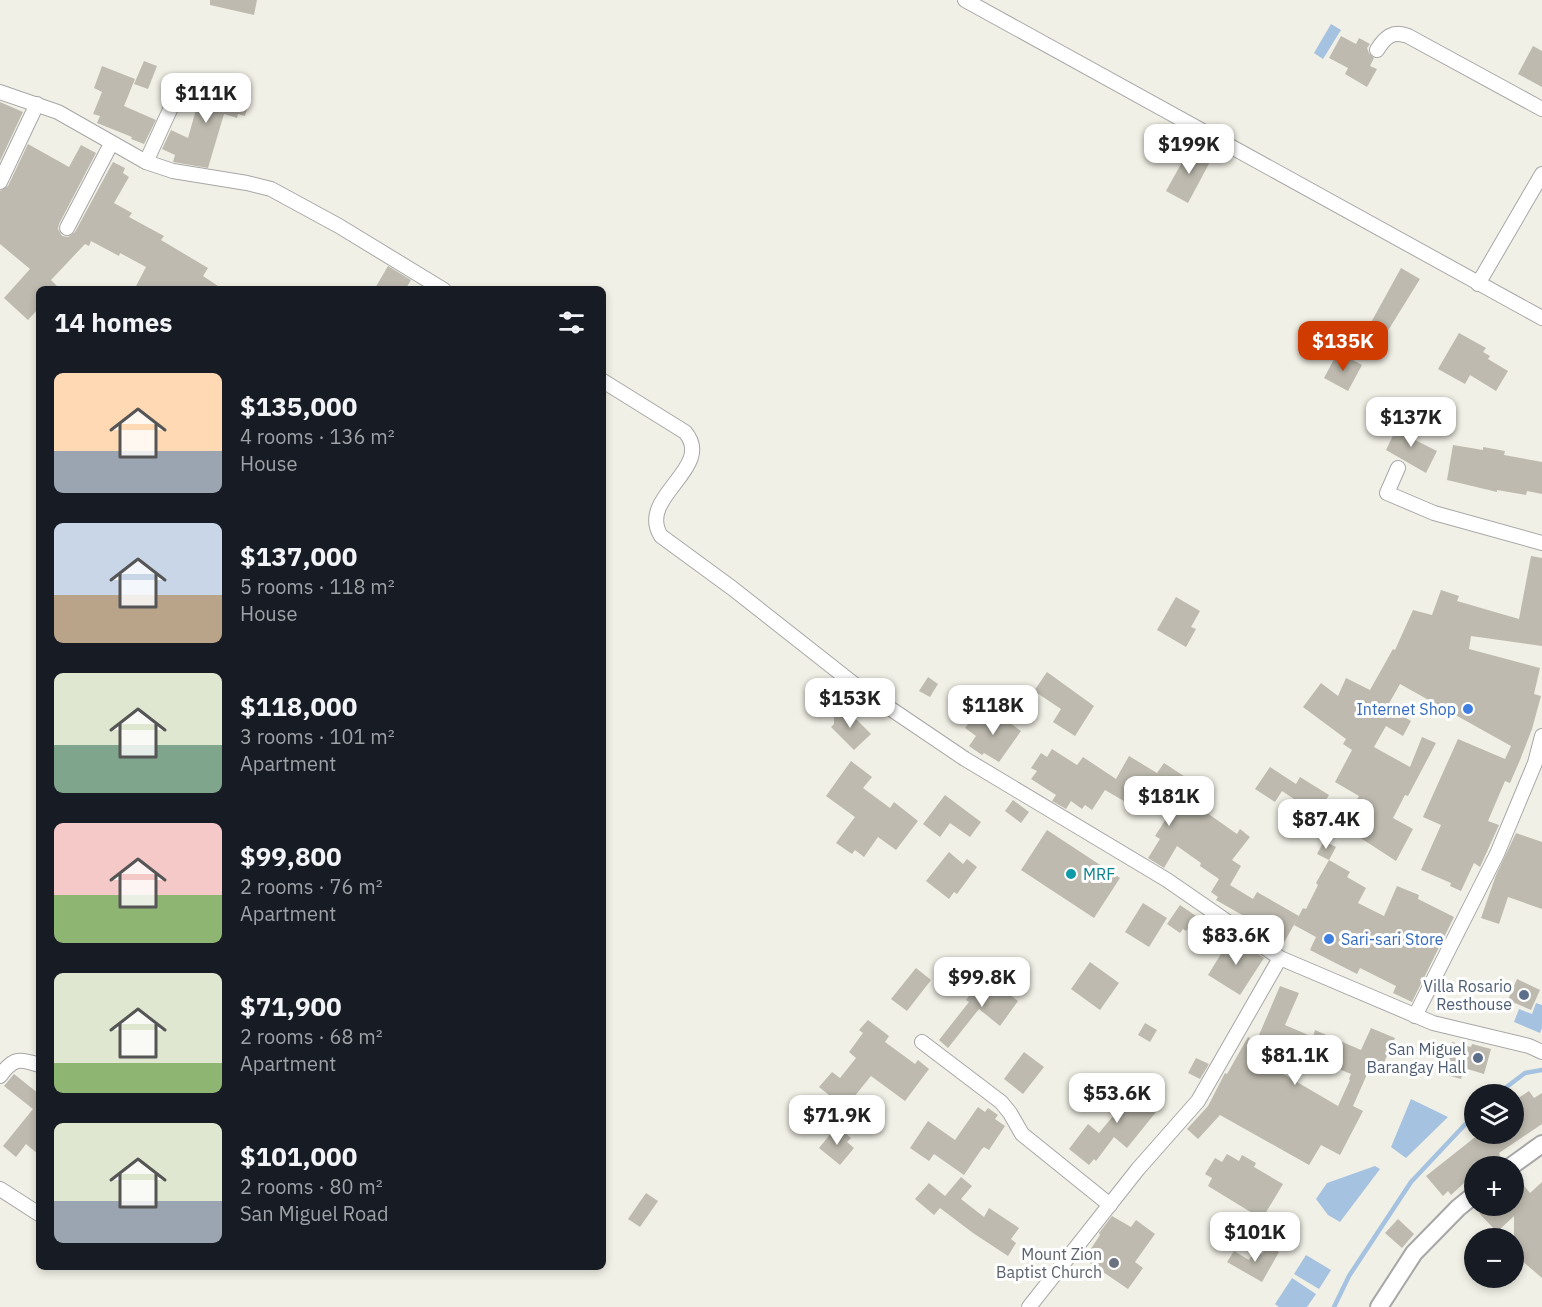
<!DOCTYPE html>
<meta charset="utf-8">
<style>
body{margin:0;font-family:"IBM Plex Sans",sans-serif;background:#242831;color:#f1f3f6;height:100vh;display:flex;flex-direction:column;font-size:22px;white-space:nowrap}
*{box-sizing:border-box;margin:0}
p{font-size:20px;color:#9ea1a6}
.icon{flex:none;width:33px;height:33px;fill:none;stroke:currentColor;stroke-width:2;stroke-linecap:round;stroke-linejoin:round}
.map{position:relative;flex:1;overflow:hidden}
.panel{position:absolute;left:36px;top:286px;width:570px;height:984px;display:flex;flex-direction:column;background:#171b24;border-radius:9px;box-shadow:0 3px 9px #0003}
.panel>*{flex:none}
.buttons{position:absolute;left:1464px;top:1084px;display:grid;gap:12px}
.buttons a{display:grid;place-items:center;width:60px;height:60px;border-radius:50%;background:#171b24;box-shadow:0 3px 9px #0003;font-size:30px}
.price{position:absolute;translate:-50% -51px;padding:0 14px;border-radius:12px;background:#fff;color:#222;font-size:20px;line-height:39px;filter:drop-shadow(0 2px 3px #0008)}
.price::after{content:'';position:absolute;left:50%;top:36px;width:18px;height:14px;margin-left:-9px;background:inherit;clip-path:polygon(0 0,100% 0,50% 100%)}
.price.on{background:#d03b00;color:#fff}
ul{padding:0;list-style:none}
li{display:flex;align-items:center;gap:18px;height:150px;padding:0 18px}
li span{display:grid;place-items:center;flex:none;width:168px;height:120px;border-radius:9px;color:#555}
li>.icon{margin-inline-start:auto}
span .icon{width:72px;height:72px;fill:#fffc;stroke-width:1}
li b{font-size:26px}
h2{display:flex;justify-content:space-between;align-items:center;height:72px;padding:0 18px;font-size:26px}
.map>svg:first-child{display:block}
.water{fill:#a5c2e0}
.lines{fill:none;stroke-linecap:round;stroke-linejoin:round}
.stream{stroke:#a5c2e0;stroke-width:4.5}
.building{fill:#bebaaf;fill-rule:evenodd}
.minor-casing{stroke:#a7a7a7;stroke-width:16}
.tertiary-casing{stroke:#a7a7a7;stroke-width:20}
.minor{stroke:#fff;stroke-width:14}
.tertiary{stroke:#fff;stroke-width:16}
.shop-dot{fill:#3f7fe0;stroke:#fff;stroke-width:2}
.culture-dot{fill:#0f9aa8;stroke:#fff;stroke-width:2}
.service-dot{fill:#5c6f8a;stroke:#fff;stroke-width:2}
.worship-dot{fill:#6b7280;stroke:#fff;stroke-width:2}
.labels{text-anchor:middle;dominant-baseline:central;stroke-width:6;stroke-linejoin:round;paint-order:stroke}
.shop-label{font-size:16px;fill:#366cbe;stroke:#fff;text-anchor:end}
.culture-label{font-size:16px;fill:#0d838f;stroke:#fff;text-anchor:start}
.service-label{font-size:16px;fill:#4e5e75;stroke:#fff;text-anchor:end}
.worship-label{font-size:16px;fill:#5b616d;stroke:#fff;text-anchor:end}
</style>
<div class="map">
<svg width="1542" height="1307" viewBox="0 0 1542 1307">
<rect width="100%" height="100%" fill="#f1f0e6"/>
<g class="water">
<polygon points="1331,24 1341,30 1323,59 1314,53"/>
<polygon points="1536,1003 1542,1005 1542,1028 1540,1033 1514,1022 1519,1009 1532,1014"/>
<polygon points="1411,1099 1448,1117 1406,1158 1391,1147"/>
<polygon points="1375,1166 1380,1169 1340,1222 1328,1215 1316,1199 1327,1183"/>
<polygon points="1306,1255 1331,1270 1319,1289 1294,1274"/>
<polygon points="1292,1278 1316,1294 1307,1307 1279,1307 1275,1304"/>
</g>
<g class="lines">
<g class="stream">
<polyline points="1496,1095 1525,1073 1542,1070"/>
<polyline points="1334,1307 1349,1276 1411,1182 1474,1115"/>
</g>
</g>
<g class="building">
<polygon points="210,0 257,0 254,15 210,5"/>
<polygon points="1341,36 1356,44 1359,38 1370,44 1367,48 1369,53 1374,58 1370,66 1377,69 1367,87 1345,74 1348,68 1329,58"/>
<polygon points="1533,46 1542,51 1542,87 1518,74"/>
<polygon points="144,61 157,66 148,89 134,84"/>
<polygon points="102,66 135,79 124,106 156,120 144,144 131,139 132,137 97,123 100,116 93,114 102,92 94,88"/>
<polygon points="200,77 227,84 225,91 250,99 245,116 238,114 237,118 224,114 208,168 173,162 175,155 162,149 171,130 188,138 199,99 194,98"/>
<polygon points="0,102 23,112 0,161"/>
<polygon points="28,144 69,167 81,145 96,153 59,224 58,229 62,236 68,237 75,232 113,162 125,168 123,173 129,177 114,203 132,213 129,217 164,236 161,240 208,268 203,276 224,290 134,290 146,267 120,253 119,256 91,241 89,246 85,244 51,280 61,290 39,290 39,308 28,320 4,298 30,269 0,244 0,191 8,186"/>
<polygon points="1191,146 1212,158 1188,203 1166,191"/>
<polygon points="388,266 411,280 405,290 374,290"/>
<polygon points="1401,268 1420,279 1384,337 1368,328"/>
<polygon points="1459,333 1486,348 1483,352 1490,356 1488,359 1508,371 1496,391 1470,375 1465,384 1438,369"/>
<polygon points="1338,352 1362,365 1348,391 1324,378"/>
<polygon points="1401,419 1413,424 1407,436 1437,451 1426,473 1386,450"/>
<polygon points="1453,445 1483,450 1483,447 1505,451 1504,455 1542,462 1542,494 1527,491 1526,495 1497,490 1497,492 1447,480"/>
<polygon points="1531,556 1542,558 1542,646 1471,636 1469,649 1540,668 1534,694 1541,696 1532,729 1520,760 1510,783 1505,781 1488,821 1499,825 1480,867 1474,863 1461,891 1450,886 1451,883 1421,870 1441,825 1423,817 1458,739 1505,759 1511,746 1400,684 1387,707 1411,721 1403,736 1386,726 1374,747 1410,767 1422,737 1436,743 1408,796 1405,795 1393,818 1413,829 1396,861 1342,826 1359,796 1335,782 1352,750 1343,744 1346,739 1303,707 1321,683 1338,696 1346,678 1370,690 1393,649 1395,650 1413,610 1432,615 1441,590 1459,596 1457,601 1519,619"/>
<polygon points="1176,597 1200,611 1191,627 1196,629 1186,647 1157,630"/>
<polygon points="1047,672 1094,706 1075,736 1053,722 1061,709 1034,691"/>
<polygon points="928,677 938,684 930,697 919,691"/>
<polygon points="834,710 847,710 871,734 854,750 831,727 834,724"/>
<polygon points="996,713 1021,731 999,762 984,753 982,755 969,746 976,736 965,728 975,715 988,725"/>
<polygon points="1052,749 1077,765 1083,757 1116,779 1129,756 1157,773 1164,763 1199,786 1197,789 1208,796 1200,808 1237,834 1240,829 1250,837 1232,860 1241,866 1230,885 1253,899 1257,892 1299,916 1282,946 1266,937 1270,931 1216,900 1218,897 1211,892 1219,879 1200,866 1201,863 1177,846 1164,868 1148,858 1160,839 1155,836 1171,811 1162,805 1166,799 1141,784 1129,804 1105,790 1092,810 1085,805 1082,809 1071,801 1066,809 1052,801 1056,795 1031,779 1037,771 1031,768 1041,753 1047,757"/>
<polygon points="851,761 872,777 863,788 890,808 894,802 918,821 896,850 878,837 864,857 855,850 852,854 836,843 855,817 826,796"/>
<polygon points="1270,767 1296,784 1300,777 1329,795 1319,812 1307,804 1306,807 1282,791 1275,802 1255,789"/>
<polygon points="945,795 981,822 970,837 950,823 940,837 923,824"/>
<polygon points="1013,800 1029,812 1021,823 1005,811"/>
<polygon points="1047,830 1120,878 1094,918 1021,870"/>
<polygon points="1516,833 1542,842 1542,909 1508,897 1499,924 1481,918 1496,875"/>
<polygon points="1324,841 1336,847 1329,860 1317,854"/>
<polygon points="949,852 963,864 967,859 977,867 957,894 954,892 949,899 926,881"/>
<polygon points="1329,860 1350,872 1347,877 1366,888 1358,903 1384,916 1397,886 1419,895 1418,899 1454,917 1412,1002 1393,993 1396,986 1360,968 1357,974 1310,950 1316,937 1294,925 1303,908 1306,909 1318,885 1316,883"/>
<polygon points="1143,903 1167,918 1149,947 1125,932"/>
<polygon points="1180,905 1196,916 1186,931 1183,929 1180,933 1167,924"/>
<polygon points="1232,936 1264,958 1240,995 1208,975"/>
<polygon points="1090,962 1119,983 1100,1010 1071,989"/>
<polygon points="916,968 931,980 907,1011 891,999"/>
<polygon points="984,976 1018,1001 1000,1026 979,1009 948,1048 939,1040 969,1002 966,1000"/>
<polygon points="1517,979 1540,990 1531,1010 1508,1000"/>
<path d="M1280,986L1299,993L1285,1025L1313,1037L1315,1030L1361,1050L1371,1028L1395,1038L1382,1067L1372,1063L1353,1106L1363,1111L1340,1155L1321,1145L1309,1165L1220,1115L1198,1139L1187,1129L1208,1106L1225,1073L1227,1074L1248,1037L1256,1042ZM1272,1041L1351,1074L1349,1079L1350,1080L1338,1106L1261,1061Z"/>
<polygon points="868,1020 889,1036 885,1042 915,1064 918,1060 929,1069 905,1101 871,1076 845,1108 819,1087 832,1072 840,1078 856,1058 849,1052 863,1033 859,1030"/>
<polygon points="1145,1023 1157,1030 1150,1042 1138,1035"/>
<polygon points="1452,1042 1471,1047 1472,1044 1491,1049 1484,1074 1464,1068 1461,1079 1444,1074"/>
<polygon points="1024,1052 1044,1067 1023,1094 1004,1079"/>
<polygon points="1196,1058 1209,1064 1200,1079 1188,1073"/>
<polygon points="14,1074 39,1094 39,1155 26,1144 16,1157 3,1146 33,1109 4,1086"/>
<polygon points="1123,1081 1131,1087 1133,1084 1154,1101 1149,1107 1156,1112 1127,1148 1114,1137 1096,1161 1094,1159 1089,1165 1069,1149 1088,1124 1099,1133 1123,1104 1113,1095"/>
<polygon points="1529,1091 1534,1098 1542,1093 1542,1124 1499,1153 1500,1155 1484,1167 1474,1167 1474,1174 1451,1195 1448,1191 1443,1196 1426,1176 1479,1134 1514,1134 1514,1101"/>
<polygon points="978,1107 985,1112 988,1108 998,1115 995,1119 1005,1126 989,1150 984,1147 981,1150 964,1175 934,1154 929,1161 910,1148 928,1121 955,1140"/>
<polygon points="837,1126 851,1138 847,1142 854,1148 840,1165 819,1148"/>
<polygon points="1227,1154 1239,1161 1242,1155 1256,1163 1254,1167 1283,1184 1262,1219 1208,1186 1212,1178 1205,1174 1215,1158 1222,1162"/>
<polygon points="1516,1176 1530,1193 1542,1182 1542,1278 1514,1254 1514,1216 1497,1232 1479,1213 1486,1206 1514,1206 1514,1177"/>
<polygon points="961,1177 972,1186 961,1199 984,1217 989,1208 1019,1228 1011,1239 1016,1243 1008,1256 973,1233 940,1208 934,1215 915,1199 929,1183 945,1196"/>
<polygon points="646,1193 658,1201 640,1227 628,1219"/>
<polygon points="1112,1216 1131,1227 1136,1220 1155,1234 1135,1262 1143,1268 1128,1289 1084,1259 1100,1235 1099,1233"/>
<polygon points="1398,1219 1414,1234 1402,1248 1385,1233"/>
<polygon points="1267,1245 1279,1252 1262,1282 1227,1262 1234,1251 1249,1260 1255,1250 1262,1254"/>
</g>
<g class="lines">
<defs>
<g id="minor">
<polyline points="965,0 1542,318"/>
<path d="M1377,50C1385,37 1393,30 1408,36L1542,109"/>
<polyline points="0,92 58,112 146,162 173,171 247,183 271,189 339,226 444,290"/>
<polyline points="146,162 180,88"/>
<polyline points="0,182 37,104"/>
<polyline points="67,228 111,144"/>
<polyline points="1478,284 1542,174"/>
<path d="M603,381L685,432C716,468 636,497 661,536L732,588L854,684L965,759L1167,880L1280,958"/>
<polyline points="1398,468 1387,493 1434,513 1542,543"/>
<polyline points="1415,1016 1497,854 1535,763 1542,736"/>
<polyline points="922,1042 1001,1102 1010,1113 1022,1134 1110,1205"/>
<path d="M0,1076C13,1058 19,1058 39,1065"/>
<polyline points="0,1189 39,1214"/>
<polyline points="1029,1307 1138,1169 1198,1101 1280,958 1433,1023 1529,1046 1542,1052"/>
</g>
<g id="tertiary">
<polyline points="1510,1167 1542,1144"/>
<polyline points="1379,1307 1414,1253 1458,1208 1474,1195"/>
</g>
</defs>
<use href="#minor" class="minor-casing"/>
<use href="#tertiary" class="tertiary-casing"/>
<use href="#minor" class="minor"/>
<use href="#tertiary" class="tertiary"/>
</g>
<g class="shop-dot">
<circle cx="1468" cy="709" r="6"/>
<circle cx="1329" cy="939" r="6"/>
</g>
<circle class="culture-dot" cx="1071" cy="874" r="6"/>
<g class="service-dot">
<circle cx="1524" cy="995" r="6"/>
<circle cx="1478" cy="1058" r="6"/>
</g>
<circle class="worship-dot" cx="1114" cy="1263" r="6"/>
<g class="labels">
<g class="shop-label">
<text x="1456" y="709">Internet Shop</text>
<text x="1341" y="939" text-anchor="start">Sari-sari Store</text>
</g>
<g class="culture-label">
<text x="1083" y="874">MRF</text>
</g>
<g class="service-label">
<text x="1512" y="986">Villa Rosario<tspan x="1512" dy="18">Resthouse</tspan></text>
<text x="1466" y="1049">San Miguel<tspan x="1466" dy="18">Barangay Hall</tspan></text>
</g>
<g class="worship-label">
<text x="1102" y="1254">Mount Zion<tspan x="1102" dy="18">Baptist Church</tspan></text>
</g>
</g>
</svg>
<div class="buttons">
<a><svg class="icon" aria-label="layers" viewBox="0 0 24 24"><path d="M12 4l9 5-9 5-9-5zM3 14l9 5 9-5"/></svg></a>
<a>+</a>
<a>−</a>
</div>
<b class="price" style="left:206px;top:124px">$111K</b>
<b class="price" style="left:1189px;top:175px">$199K</b>
<b class="price on" style="left:1343px;top:372px">$135K</b>
<b class="price" style="left:1411px;top:448px">$137K</b>
<b class="price" style="left:850px;top:729px">$153K</b>
<b class="price" style="left:993px;top:736px">$118K</b>
<b class="price" style="left:1169px;top:827px">$181K</b>
<b class="price" style="left:1326px;top:850px">$87.4K</b>
<b class="price" style="left:1236px;top:966px">$83.6K</b>
<b class="price" style="left:982px;top:1008px">$99.8K</b>
<b class="price" style="left:1295px;top:1086px">$81.1K</b>
<b class="price" style="left:1117px;top:1124px">$53.6K</b>
<b class="price" style="left:837px;top:1146px">$71.9K</b>
<b class="price" style="left:1255px;top:1263px">$101K</b>
<section class="panel">
<h2>14 homes<svg class="icon" aria-label="filters" viewBox="0 0 24 24"><path d="M4 7h16M4 17h16"/><circle cx="9" cy="7" r="2"/><circle cx="15" cy="17" r="2"/></svg></h2>
<ul>
<li><span style="background:linear-gradient(#ffd9b3 65%,#9aa5b1 0)"><svg class="icon" aria-label="home" viewBox="0 0 24 24"><path d="M3 11l9-7 9 7M6 9v11h12V9"/></svg></span><div><b>$135,000</b><p>4 rooms · 136 m²</p><p>House</p></div></li>
<li><span style="background:linear-gradient(#c9d6e8 60%,#b9a48a 0)"><svg class="icon" aria-label="home" viewBox="0 0 24 24"><path d="M3 11l9-7 9 7M6 9v11h12V9"/></svg></span><div><b>$137,000</b><p>5 rooms · 118 m²</p><p>House</p></div></li>
<li><span style="background:linear-gradient(#dfe7d0 60%,#7fa58c 0)"><svg class="icon" aria-label="home" viewBox="0 0 24 24"><path d="M3 11l9-7 9 7M6 9v11h12V9"/></svg></span><div><b>$118,000</b><p>3 rooms · 101 m²</p><p>Apartment</p></div></li>
<li><span style="background:linear-gradient(#f6c9c9 60%,#8fb573 0)"><svg class="icon" aria-label="home" viewBox="0 0 24 24"><path d="M3 11l9-7 9 7M6 9v11h12V9"/></svg></span><div><b>$99,800</b><p>2 rooms · 76 m²</p><p>Apartment</p></div></li>
<li><span style="background:linear-gradient(#dfe7d0 75%,#8fb573 0)"><svg class="icon" aria-label="home" viewBox="0 0 24 24"><path d="M3 11l9-7 9 7M6 9v11h12V9"/></svg></span><div><b>$71,900</b><p>2 rooms · 68 m²</p><p>Apartment</p></div></li>
<li><span style="background:linear-gradient(#dfe7d0 65%,#9aa5b1 0)"><svg class="icon" aria-label="home" viewBox="0 0 24 24"><path d="M3 11l9-7 9 7M6 9v11h12V9"/></svg></span><div><b>$101,000</b><p>2 rooms · 80 m²</p><p>San Miguel Road</p></div></li>
</ul>
</section>
</div>
